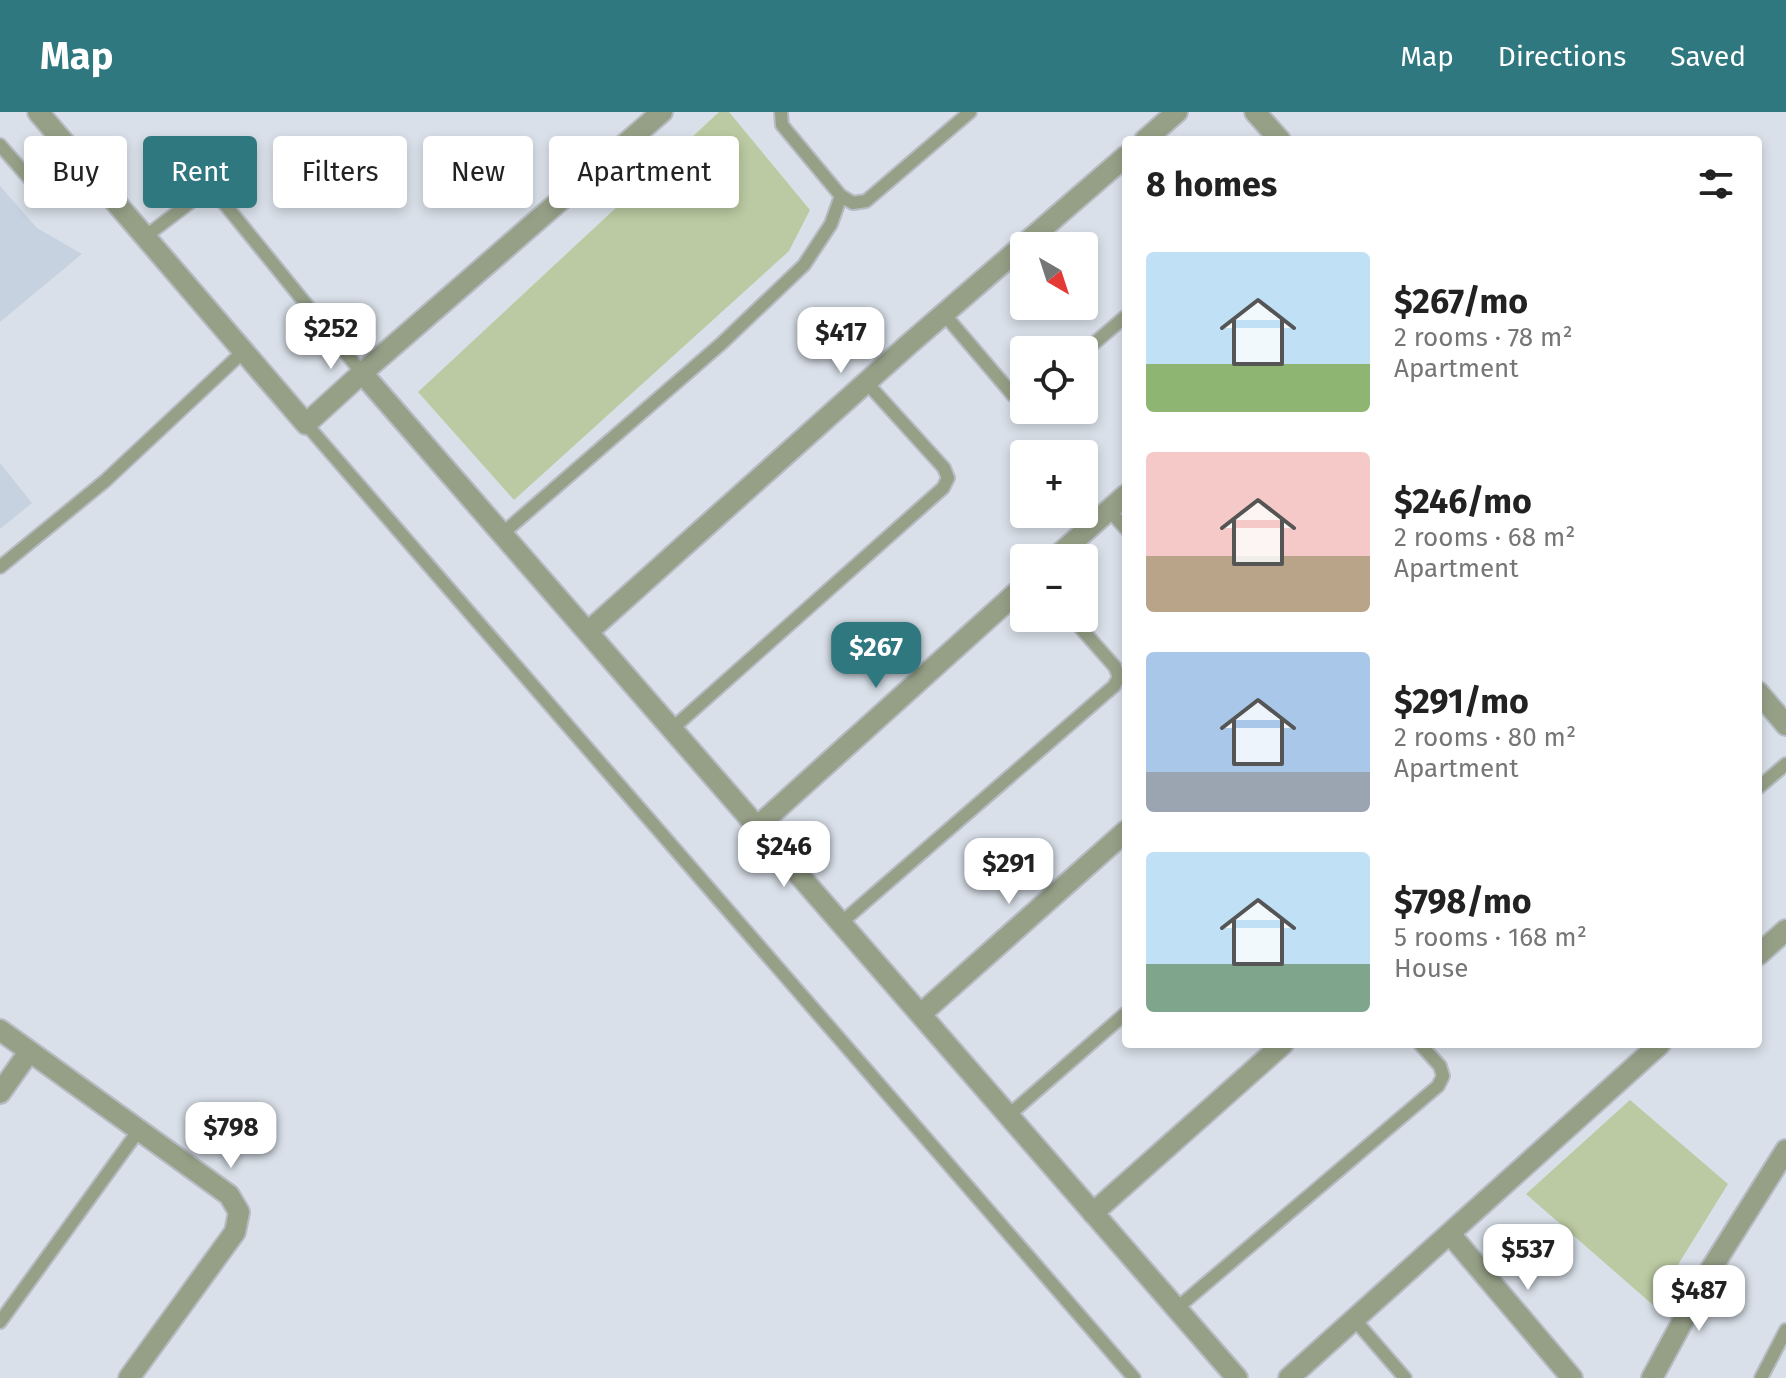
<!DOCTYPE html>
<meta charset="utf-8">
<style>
body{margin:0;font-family:"Fira Sans",sans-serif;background:#f6f6f6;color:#222;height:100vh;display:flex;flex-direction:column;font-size:30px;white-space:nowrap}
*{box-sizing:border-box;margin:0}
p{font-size:26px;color:#767676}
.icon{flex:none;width:44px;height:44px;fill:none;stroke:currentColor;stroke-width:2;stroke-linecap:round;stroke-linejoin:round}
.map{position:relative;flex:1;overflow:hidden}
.panel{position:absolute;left:1122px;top:24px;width:640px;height:912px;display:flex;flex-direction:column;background:#fff;border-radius:8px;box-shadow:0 4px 12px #0003}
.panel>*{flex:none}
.hud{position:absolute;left:24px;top:24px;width:760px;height:72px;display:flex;gap:16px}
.needle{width:52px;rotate:141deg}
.buttons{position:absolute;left:1010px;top:120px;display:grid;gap:16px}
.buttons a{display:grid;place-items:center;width:88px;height:88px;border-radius:8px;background:#fff;box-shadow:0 4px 12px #0003;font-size:40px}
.price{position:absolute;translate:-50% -68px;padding:0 18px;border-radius:16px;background:#fff;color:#222;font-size:26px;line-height:52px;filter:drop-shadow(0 2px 4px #0008)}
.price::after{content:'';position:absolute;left:50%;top:48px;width:24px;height:18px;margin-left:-12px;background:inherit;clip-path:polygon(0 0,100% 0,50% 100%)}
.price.active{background:#307880;color:#fff}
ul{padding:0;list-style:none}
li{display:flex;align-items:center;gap:24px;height:200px;padding:0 24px}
li span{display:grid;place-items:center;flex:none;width:224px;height:160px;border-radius:8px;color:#555}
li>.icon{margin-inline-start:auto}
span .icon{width:96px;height:96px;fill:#fffc;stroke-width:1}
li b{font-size:34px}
h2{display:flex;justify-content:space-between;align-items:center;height:96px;padding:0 24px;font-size:34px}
.chip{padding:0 28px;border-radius:8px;background:#fff;box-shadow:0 4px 12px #0003;font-size:28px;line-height:72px}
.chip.active{background:#307880;color:#fff}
header{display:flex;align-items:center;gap:48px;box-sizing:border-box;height:112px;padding:0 40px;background:#307880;color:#fff}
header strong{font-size:38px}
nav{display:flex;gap:44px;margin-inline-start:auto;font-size:28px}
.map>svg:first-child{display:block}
.built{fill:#c7d2e1}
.green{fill:#bbcaa2}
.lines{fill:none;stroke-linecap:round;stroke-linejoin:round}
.service-casing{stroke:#b6bcc4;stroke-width:16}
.minor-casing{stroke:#b6bcc4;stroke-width:24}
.service{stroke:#96a087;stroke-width:12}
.minor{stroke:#96a087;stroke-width:20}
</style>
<header>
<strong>Map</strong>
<nav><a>Map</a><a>Directions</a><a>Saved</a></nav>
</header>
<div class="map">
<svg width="1786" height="1266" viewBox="0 0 1786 1266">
<rect width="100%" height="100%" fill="#d9e0e9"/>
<g class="built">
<polygon points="0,74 37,116 82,142 0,210"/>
<polygon points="0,351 32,391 0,417"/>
</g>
<g class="green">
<polygon points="719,0 729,0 810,98 789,139 514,388 418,280"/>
<polygon points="1630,988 1728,1072 1653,1193 1526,1082"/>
</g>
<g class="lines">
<defs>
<g id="service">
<polyline points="781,0 782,13 841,84 853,91 866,89 970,0"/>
<polyline points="0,33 35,73 60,84 100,71"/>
<polyline points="146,124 200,83 210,80 219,85 362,261"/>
<polyline points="944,202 1013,283 1024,287"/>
<polyline points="1084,240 1126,204"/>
<polyline points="306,312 1134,1266"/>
<polyline points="1109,398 1126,417"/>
<polyline points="502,422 722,231 804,153 831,112 841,84"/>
<polyline points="0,455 105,369 245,238"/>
<polyline points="673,616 943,376 948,366 944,356 866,270"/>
<polyline points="1758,676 1786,652"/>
<polyline points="842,810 1114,574 1119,565 1115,555 1072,506"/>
<polyline points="1009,1003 1126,901"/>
<polyline points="1176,1197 1438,974 1443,964 1440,954 1420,932"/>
<polyline points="1354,1207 1405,1266"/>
<polyline points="0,1210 139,1018"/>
<polyline points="1761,1266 1786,1218"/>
</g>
<g id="minor">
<polyline points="38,0 306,312 362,261 662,0"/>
<polyline points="1255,0 1280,28"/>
<polyline points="1145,28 1177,0"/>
<polyline points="362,261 1237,1266"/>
<polyline points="1055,446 1126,383"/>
<polyline points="589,519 908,233 1126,44"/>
<polyline points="1758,580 1786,613"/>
<polyline points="758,714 1024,474"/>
<polyline points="1758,843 1786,818"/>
<polyline points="922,901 1126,719"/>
<polyline points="0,918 229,1083 239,1100 235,1120 129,1266"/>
<polyline points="0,981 29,940"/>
<polyline points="1093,1101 1283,932"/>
<polyline points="1450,1122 1572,1266"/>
<polyline points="1289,1266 1660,932"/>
<polyline points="1652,1266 1711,1157 1786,1038"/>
</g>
</defs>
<use href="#service" class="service-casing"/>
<use href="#minor" class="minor-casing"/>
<use href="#service" class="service"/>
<use href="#minor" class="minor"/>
</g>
</svg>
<div class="buttons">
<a><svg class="needle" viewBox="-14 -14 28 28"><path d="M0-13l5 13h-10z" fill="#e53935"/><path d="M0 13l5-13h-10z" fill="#767676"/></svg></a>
<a><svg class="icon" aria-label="locate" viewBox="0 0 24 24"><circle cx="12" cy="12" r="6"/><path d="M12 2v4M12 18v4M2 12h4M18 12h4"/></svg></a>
<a>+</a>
<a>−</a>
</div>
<b class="price" style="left:331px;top:259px">$252</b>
<b class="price" style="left:841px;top:263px">$417</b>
<b class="price active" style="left:876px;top:578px">$267</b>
<b class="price" style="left:784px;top:777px">$246</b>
<b class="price" style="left:1009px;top:794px">$291</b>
<b class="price" style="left:231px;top:1058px">$798</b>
<b class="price" style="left:1528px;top:1180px">$537</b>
<b class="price" style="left:1699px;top:1221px">$487</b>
<div class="hud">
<a class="chip">Buy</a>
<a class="chip active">Rent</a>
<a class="chip">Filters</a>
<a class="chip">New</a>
<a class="chip">Apartment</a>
</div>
<section class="panel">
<h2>8 homes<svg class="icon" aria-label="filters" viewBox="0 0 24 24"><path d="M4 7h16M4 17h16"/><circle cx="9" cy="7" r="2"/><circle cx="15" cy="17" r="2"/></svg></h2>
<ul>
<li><span style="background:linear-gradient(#bfe0f5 70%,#8fb573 0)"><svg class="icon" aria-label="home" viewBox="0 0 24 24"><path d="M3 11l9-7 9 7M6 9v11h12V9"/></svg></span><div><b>$267/mo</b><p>2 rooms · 78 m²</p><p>Apartment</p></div></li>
<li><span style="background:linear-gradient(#f6c9c9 65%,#b9a48a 0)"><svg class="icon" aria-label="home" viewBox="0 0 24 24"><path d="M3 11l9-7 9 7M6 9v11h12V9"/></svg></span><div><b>$246/mo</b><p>2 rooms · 68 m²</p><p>Apartment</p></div></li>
<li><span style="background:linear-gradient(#a9c7e8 75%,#9aa5b1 0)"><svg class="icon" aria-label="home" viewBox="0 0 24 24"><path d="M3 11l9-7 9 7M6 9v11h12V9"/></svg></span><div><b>$291/mo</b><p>2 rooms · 80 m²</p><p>Apartment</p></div></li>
<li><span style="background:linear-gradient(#bfe0f5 70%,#7fa58c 0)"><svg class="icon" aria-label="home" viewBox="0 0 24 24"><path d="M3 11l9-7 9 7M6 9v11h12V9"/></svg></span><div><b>$798/mo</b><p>5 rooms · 168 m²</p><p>House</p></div></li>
</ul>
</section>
</div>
